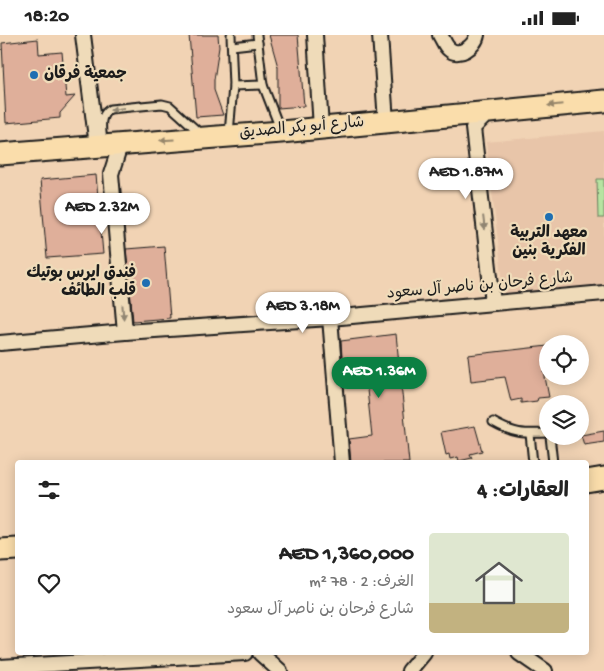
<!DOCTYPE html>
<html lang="ar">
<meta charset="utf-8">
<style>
body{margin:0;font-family:"Gochi Hand","Playpen Sans Arabic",sans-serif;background:#f6f6f6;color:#222;direction:rtl;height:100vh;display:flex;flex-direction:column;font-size:19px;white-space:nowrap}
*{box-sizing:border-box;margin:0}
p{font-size:16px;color:#767676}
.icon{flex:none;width:28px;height:28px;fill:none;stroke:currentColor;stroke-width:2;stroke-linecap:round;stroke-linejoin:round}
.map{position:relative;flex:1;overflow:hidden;direction:ltr}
.sheet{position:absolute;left:15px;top:425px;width:574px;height:195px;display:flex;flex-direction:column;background:#fff;border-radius:5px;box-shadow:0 2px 12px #0003;direction:rtl}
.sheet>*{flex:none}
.tools{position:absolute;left:539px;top:300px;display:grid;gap:10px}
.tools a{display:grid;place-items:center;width:50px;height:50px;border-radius:50%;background:#fff;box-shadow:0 2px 12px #0003;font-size:25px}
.price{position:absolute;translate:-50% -42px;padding:0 11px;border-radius:18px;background:#fff;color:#222;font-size:16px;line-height:32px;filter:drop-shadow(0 1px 2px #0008)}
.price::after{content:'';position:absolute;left:50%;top:30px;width:15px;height:11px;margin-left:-8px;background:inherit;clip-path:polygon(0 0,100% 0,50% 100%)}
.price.on{background:#0b8043;color:#fff}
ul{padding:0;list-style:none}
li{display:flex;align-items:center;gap:15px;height:125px;padding:0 20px}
li span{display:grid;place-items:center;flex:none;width:140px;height:100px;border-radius:5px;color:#555}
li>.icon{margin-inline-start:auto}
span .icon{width:60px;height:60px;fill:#fffc;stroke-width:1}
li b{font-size:21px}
h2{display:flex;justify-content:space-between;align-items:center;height:60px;padding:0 20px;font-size:21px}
.status{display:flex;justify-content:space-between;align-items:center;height:35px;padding:0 25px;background:#fff;direction:ltr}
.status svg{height:14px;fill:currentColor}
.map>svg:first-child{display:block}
.built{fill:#e8c5a9}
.green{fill:#b6e3a1;stroke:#69805e}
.building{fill:#dfaf9a;stroke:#1c1c1c}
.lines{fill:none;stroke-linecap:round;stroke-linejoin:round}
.service-casing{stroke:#1c1c1c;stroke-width:11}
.minor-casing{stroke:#1c1c1c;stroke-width:18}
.primary-casing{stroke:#1c1c1c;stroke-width:25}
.service{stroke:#efdbb9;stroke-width:7}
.minor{stroke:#efdbb9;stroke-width:14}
.primary{stroke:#faddab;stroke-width:21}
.oneway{fill:#96866b}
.oneway2{fill:#908572}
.poi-dot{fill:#1f6fb2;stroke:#efdbb9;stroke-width:2}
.labels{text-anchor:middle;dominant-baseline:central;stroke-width:4.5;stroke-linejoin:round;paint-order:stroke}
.poi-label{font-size:16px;font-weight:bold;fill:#1c1c1c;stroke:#efdbb9;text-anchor:start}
.street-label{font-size:16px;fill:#1c1c1c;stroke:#efdbb9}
</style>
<div class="status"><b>18:20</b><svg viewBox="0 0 49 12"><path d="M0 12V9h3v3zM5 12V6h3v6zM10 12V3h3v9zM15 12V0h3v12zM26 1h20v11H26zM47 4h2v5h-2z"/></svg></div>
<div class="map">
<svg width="604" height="636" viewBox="0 0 604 636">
<rect width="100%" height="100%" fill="#f1d3b4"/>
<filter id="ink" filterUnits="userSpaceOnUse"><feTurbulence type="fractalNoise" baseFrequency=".02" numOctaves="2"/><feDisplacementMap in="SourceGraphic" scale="10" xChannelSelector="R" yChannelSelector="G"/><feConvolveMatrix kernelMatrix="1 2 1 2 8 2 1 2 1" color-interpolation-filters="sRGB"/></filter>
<g filter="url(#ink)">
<polygon class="built" points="604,96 604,256 505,264 486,107"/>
<polygon class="green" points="597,144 604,144 604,183 598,183"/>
<g class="building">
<polygon points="189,0 218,0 219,12 214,45 214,55 223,80 196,82"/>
<polygon points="269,0 298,0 304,71 278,73 278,32"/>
<polygon points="38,4 39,19 62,17 66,62 75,61 60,78 60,83 6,88 2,8"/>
<polygon points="96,140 103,219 47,223 40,145"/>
<polygon points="164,211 170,283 133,286 126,214"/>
<polygon points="396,299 409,428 351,428 349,404 372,401 365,336 343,339 341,306"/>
<polygon points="548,311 548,337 544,337 549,362 538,363 537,366 521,368 521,364 511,366 505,342 471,346 468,320"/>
<polygon points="475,391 482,416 470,419 472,423 459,426 458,422 450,424 449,419 446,420 441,397"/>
<polygon points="604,396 604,407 584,410 581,400"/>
</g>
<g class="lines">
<defs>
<g id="service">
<polyline points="257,0 263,50 280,94"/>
<polyline points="232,11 258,8"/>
<polyline points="233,51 263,50"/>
<polyline points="229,99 233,51 231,0"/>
<path d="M103,107C102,95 98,81 110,74L162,69L170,71L201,99"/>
<path d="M493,387C514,399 523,399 548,398"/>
<polyline points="530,399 533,428"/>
<polyline points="550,401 553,428"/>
</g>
<g id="minor">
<polyline points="83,0 97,111"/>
<polyline points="315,0 321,93"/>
<polyline points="380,0 386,87"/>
<path d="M440,0C443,4 445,11 449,14C458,23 475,12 477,0"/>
<polyline points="489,77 473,93 493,268"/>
<polyline points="121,108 111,139 125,297"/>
<polyline points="330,283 342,428"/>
<polyline points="0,308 125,297 330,283 604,258"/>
<polyline points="260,618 280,636"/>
<polyline points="519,618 545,636"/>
<polyline points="0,632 245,618"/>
<polyline points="409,636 424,618"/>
</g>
<g id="primary">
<polyline points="0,119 281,97 604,66"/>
<polyline points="586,446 604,443"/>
<polyline points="0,515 18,514"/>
</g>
</defs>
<use href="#service" class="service-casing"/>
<use href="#minor" class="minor-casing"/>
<use href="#primary" class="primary-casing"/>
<use href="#service" class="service"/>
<use href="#minor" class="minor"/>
<use href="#primary" class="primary"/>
</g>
<defs><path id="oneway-solid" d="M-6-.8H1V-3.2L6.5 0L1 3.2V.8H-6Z" transform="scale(1.25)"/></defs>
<g class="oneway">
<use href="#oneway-solid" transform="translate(555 70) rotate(174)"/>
<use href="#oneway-solid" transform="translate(167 105) rotate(176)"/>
</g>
<g class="oneway2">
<use href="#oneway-solid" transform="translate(117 74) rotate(172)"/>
<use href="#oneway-solid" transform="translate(484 188) rotate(83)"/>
<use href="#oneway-solid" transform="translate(123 277) rotate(85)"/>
</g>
</g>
<g class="poi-dot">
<circle cx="34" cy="40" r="5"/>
<circle cx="549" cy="182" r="5"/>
<circle cx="146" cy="248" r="5"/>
</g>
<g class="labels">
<g class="poi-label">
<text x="44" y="40">جمعية فرقان</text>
<text x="549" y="199" text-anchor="middle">معهد التربية<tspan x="549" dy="18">الفكرية بنين</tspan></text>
<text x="136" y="239" text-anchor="end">فندق ايرس بوتيك<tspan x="136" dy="18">قلب الطائف</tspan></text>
</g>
<g class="street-label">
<text transform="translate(302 94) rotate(-5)">شارع أبو بكر الصديق</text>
<text transform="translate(480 252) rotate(-5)">شارع فرحان بن ناصر آل سعود</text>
</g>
</g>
</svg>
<div class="tools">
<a><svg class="icon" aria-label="locate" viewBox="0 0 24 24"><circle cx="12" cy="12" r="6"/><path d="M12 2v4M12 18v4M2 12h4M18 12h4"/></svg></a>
<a><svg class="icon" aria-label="layers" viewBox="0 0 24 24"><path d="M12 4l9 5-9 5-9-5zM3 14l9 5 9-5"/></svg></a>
</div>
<b class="price" style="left:466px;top:165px">AED 1.87M</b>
<b class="price" style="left:102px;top:200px">AED 2.32M</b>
<b class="price" style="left:303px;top:299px">AED 3.18M</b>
<b class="price on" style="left:379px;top:364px">AED 1.36M</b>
<section class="sheet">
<h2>العقارات: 4<svg class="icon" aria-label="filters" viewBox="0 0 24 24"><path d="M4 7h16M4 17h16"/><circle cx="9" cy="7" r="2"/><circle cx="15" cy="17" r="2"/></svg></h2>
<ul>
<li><span style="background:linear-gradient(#dfe7d0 70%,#c2b280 0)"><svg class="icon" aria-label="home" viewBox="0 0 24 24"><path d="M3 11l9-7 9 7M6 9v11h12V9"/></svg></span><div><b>AED 1,360,000</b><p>الغرف: 2 · 78 m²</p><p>شارع فرحان بن ناصر آل سعود</p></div><svg class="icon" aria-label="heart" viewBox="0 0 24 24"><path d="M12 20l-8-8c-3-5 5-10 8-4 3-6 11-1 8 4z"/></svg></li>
</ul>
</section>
</div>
